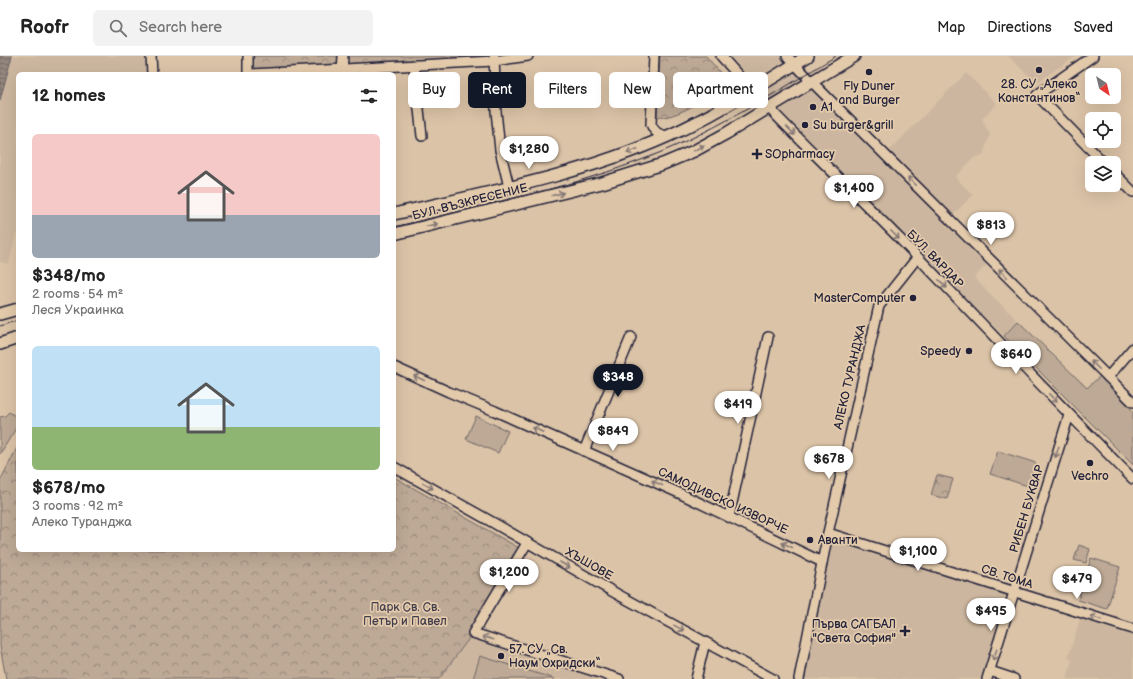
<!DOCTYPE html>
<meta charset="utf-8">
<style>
body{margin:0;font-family:"Balsamiq Sans",sans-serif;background:#f2f2f2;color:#222;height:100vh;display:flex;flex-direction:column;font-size:15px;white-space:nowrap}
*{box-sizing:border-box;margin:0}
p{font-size:13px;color:#767676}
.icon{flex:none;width:22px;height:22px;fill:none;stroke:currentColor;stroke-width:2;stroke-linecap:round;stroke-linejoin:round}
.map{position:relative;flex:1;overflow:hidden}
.side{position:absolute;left:16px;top:16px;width:380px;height:480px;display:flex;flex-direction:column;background:#fff;border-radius:6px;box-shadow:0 4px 16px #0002}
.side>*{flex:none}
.top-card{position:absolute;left:408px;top:16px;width:380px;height:36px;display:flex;gap:8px}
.needle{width:26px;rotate:145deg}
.fabs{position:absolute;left:1085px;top:12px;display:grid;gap:8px}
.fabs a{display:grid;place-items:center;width:36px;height:36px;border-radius:6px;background:#fff;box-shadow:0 4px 16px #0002;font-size:20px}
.price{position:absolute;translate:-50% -34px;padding:0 9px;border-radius:14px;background:#fff;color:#222;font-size:13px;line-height:26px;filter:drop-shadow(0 1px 2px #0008)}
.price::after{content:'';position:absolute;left:50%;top:24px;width:12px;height:9px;margin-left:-6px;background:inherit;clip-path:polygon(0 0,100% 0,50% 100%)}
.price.selected{background:#111827;color:#fff}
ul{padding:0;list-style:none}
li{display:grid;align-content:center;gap:8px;height:212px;padding:0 16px}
li span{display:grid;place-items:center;height:124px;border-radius:6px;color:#555}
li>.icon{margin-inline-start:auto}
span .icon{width:72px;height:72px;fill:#fffc;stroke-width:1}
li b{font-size:17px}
h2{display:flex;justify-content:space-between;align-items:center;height:48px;padding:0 16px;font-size:17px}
.pill{padding:0 14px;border-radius:6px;background:#fff;box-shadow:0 4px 16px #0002;font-size:14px;line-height:36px}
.pill.selected{background:#111827;color:#fff}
header{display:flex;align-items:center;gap:24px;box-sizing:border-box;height:56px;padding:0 20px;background:#fff;border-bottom:1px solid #e0e0e0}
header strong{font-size:19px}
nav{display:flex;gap:22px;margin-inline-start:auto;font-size:14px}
.search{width:280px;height:36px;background:#f2f2f2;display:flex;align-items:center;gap:10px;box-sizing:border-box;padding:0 14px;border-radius:6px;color:#767676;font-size:15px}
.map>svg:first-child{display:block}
.built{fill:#ccb69f}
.grass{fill:#bda995;stroke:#706668}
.forest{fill:url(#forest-crowns);stroke:#706668}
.water{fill:url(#water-rules);stroke:#665e63}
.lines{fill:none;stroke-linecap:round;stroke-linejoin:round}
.minor-casing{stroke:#22223b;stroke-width:12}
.major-casing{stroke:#22223b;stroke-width:14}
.minor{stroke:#e3caab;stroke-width:9}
.major{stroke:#e3caab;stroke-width:11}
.tram{stroke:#22223b;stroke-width:1}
.oneway{stroke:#827673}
.poi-dot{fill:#22223b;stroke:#e3caab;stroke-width:1.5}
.labels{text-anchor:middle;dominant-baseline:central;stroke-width:3.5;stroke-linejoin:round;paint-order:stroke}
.poi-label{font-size:12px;fill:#22223b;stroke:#e3caab;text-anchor:start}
.street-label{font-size:12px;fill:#22223b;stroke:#e3caab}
.park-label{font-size:12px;fill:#413d4d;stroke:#e3caab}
</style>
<header>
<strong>Roofr</strong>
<div class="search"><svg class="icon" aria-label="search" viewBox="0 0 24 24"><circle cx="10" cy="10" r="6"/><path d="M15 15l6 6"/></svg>Search here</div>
<nav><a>Map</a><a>Directions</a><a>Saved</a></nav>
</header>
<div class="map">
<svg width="1133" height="623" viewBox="0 0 1133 623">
<defs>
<pattern id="forest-crowns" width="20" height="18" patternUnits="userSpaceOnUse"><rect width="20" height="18" fill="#bda995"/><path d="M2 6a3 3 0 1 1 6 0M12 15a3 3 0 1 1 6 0" fill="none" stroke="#99897b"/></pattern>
<pattern id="water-rules" width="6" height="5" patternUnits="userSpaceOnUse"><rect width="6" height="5" fill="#94867d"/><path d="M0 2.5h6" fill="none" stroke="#786d68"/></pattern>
</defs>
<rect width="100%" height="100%" fill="#dbc3a7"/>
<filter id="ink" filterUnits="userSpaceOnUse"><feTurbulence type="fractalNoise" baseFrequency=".025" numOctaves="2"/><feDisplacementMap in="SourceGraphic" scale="8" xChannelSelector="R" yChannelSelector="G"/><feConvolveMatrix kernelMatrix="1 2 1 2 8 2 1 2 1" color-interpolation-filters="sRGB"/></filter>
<g filter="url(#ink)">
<g class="built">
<polygon points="12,0 147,0 148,18 18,18 18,178 16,177 9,208 0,206 0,44"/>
<polygon points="730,0 782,0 821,42 882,102 966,17 997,48 982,63 990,79 983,99 974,102 955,121 973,139 944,168 987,208 974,222 1018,265 1004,280 789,66"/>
<polygon points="1008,0 1076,0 1036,27"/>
<polygon points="828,477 1014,535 987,623 799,623"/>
<polygon points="1080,563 1133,579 1133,623 1067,623 1072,604 1068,602"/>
<polygon points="473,577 619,623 439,623"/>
</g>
<g class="grass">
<polygon points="1018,265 1087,332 1100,320 1133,355 1133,409 1004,280"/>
<polygon points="9,356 18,362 18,369 0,398 0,361 5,360"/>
<polygon points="476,360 508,375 498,397 466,383"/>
<polygon points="998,395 1036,407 1028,430 990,418"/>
<polygon points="1091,502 1120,511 1107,553 1078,544"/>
<polygon points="480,600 555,623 473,623"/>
</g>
<g class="forest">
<polygon points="248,0 343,0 342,13 248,18"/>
<polygon points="344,0 493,0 492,4 343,12"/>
<path d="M660,0H706L730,28C716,36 671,67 657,60Z"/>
<polygon points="18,390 18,494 394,494 394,421 519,492 468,577 473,577 439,623 6,623 0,590 0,425"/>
<polygon points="937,419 953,423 947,443 931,439"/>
<polygon points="1079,489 1090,493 1086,507 1074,504"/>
</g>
<polygon class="water" points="0,0 12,0 0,44"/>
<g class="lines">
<defs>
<g id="minor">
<polyline points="151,0 152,18"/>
<polyline points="494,0 496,55 500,94 509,131"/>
<path d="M654,0L651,68C654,76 660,80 668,80"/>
<path d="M721,0C778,65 842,124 903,186C980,265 1055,345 1133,423"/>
<polyline points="787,0 812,26 1133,346"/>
<polyline points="1093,0 1037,39 1104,107"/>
<polyline points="414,9 422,80"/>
<polyline points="248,18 248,0"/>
<polyline points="251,18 494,5 528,0"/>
<polyline points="342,18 343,0"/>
<polyline points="1114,117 1133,136"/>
<polyline points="394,311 449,336 495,355 679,437 822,506"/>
<polyline points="1108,321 1133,292"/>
<polyline points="584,395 631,281"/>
<polyline points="394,411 492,466 617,538 773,623"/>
<polyline points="729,461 768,281"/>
<polyline points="828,477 1133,573"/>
<polyline points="527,487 473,577 619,623"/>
<polyline points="990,615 1014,623"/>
<polyline points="696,623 705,586"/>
<polyline points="799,623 828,477 879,250 917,202"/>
<polyline points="987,623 1069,359"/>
</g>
<g id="major">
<path d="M394,158C486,137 581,119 668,80C717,58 762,28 808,0"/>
<polyline points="394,178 602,127 663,108 694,95 727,77 854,0"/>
<polyline points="0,258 18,253"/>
<polyline points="0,288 18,282"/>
</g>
</defs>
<use href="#minor" class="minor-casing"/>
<use href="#major" class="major-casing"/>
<use href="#minor" class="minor"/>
<use href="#major" class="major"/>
<g class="tram">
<path d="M394,171C475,151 558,135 636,106C707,80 772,39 836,0"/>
<polyline points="0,270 18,264"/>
</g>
</g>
<defs><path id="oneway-shaft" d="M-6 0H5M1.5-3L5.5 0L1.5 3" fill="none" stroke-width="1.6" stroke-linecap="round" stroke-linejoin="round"/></defs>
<g class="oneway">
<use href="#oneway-shaft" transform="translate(791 75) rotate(45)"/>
<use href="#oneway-shaft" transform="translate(699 92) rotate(-27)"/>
<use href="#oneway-shaft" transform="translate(632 95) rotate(158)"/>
<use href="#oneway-shaft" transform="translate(912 125) rotate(-135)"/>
<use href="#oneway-shaft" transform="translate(558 138) rotate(-14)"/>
<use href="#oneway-shaft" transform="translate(432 169) rotate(-13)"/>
<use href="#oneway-shaft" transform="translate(895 179) rotate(45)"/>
<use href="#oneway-shaft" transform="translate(1003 217) rotate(-135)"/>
<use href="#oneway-shaft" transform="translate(943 228) rotate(46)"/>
<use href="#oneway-shaft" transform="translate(1095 309) rotate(-135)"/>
<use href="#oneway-shaft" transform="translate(419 322) rotate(-155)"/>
<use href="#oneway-shaft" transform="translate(1053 342) rotate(46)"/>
<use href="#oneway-shaft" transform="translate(538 374) rotate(-156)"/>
<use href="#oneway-shaft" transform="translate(1057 396) rotate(108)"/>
<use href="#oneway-shaft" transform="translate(657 427) rotate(-156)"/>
<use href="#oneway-shaft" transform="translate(428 430) rotate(29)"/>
<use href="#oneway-shaft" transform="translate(787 489) rotate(-155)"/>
<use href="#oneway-shaft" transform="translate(565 509) rotate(30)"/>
<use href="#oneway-shaft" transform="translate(1096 562) rotate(-162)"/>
<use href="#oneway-shaft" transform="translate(679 572) rotate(29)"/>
<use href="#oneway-shaft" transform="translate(488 582) rotate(-162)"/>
<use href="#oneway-shaft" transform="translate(995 599) rotate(107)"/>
</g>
</g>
<g class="poi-dot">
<circle cx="1039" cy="14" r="4"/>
<circle cx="869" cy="16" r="4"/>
<circle cx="813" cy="51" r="4"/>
<circle cx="805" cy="69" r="4"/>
<path d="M755 92h4v4h4v4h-4v4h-4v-4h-4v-4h4z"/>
<circle cx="913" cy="242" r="4"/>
<circle cx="969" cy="295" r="4"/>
<circle cx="1090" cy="407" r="4"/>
<circle cx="810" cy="484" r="4"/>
<path d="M903 569h4v4h4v4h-4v4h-4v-4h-4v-4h4z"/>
<circle cx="501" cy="600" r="4"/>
</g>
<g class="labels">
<g class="poi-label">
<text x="1039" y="28" text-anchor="middle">28. СУ „Алеко<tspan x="1039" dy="14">Константинов“</tspan></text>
<text x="869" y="30" text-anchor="middle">Fly Duner<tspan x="869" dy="14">and Burger</tspan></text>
<text x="821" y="51">A1</text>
<text x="813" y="69">Su burger&amp;grill</text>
<text x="765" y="98">SOpharmacy</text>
<text x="905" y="242" text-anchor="end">MasterComputer</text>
<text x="961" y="295" text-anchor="end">Speedy</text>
<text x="1090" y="420" text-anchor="middle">Vechro</text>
<text x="818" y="484">Аванти</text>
<text x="896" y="568" text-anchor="end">Първа САГБАЛ<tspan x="896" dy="14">"Света София"</tspan></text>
<text x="509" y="593">57. СУ „Св.<tspan x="509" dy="14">Наум Охридски“</tspan></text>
</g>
<g class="street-label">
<text transform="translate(470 146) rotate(-14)">БУЛ. ВЪЗКРЕСЕНИЕ</text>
<text transform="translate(935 203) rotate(46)">БУЛ. ВАРДАР</text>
<text transform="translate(850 321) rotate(-77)">АЛЕКО ТУРАНДЖА</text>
<text transform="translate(723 445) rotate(25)">САМОДИВСКО ИЗВОРЧЕ</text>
<text transform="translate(1027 453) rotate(-73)">РИБЕН БУКВАР</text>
<text transform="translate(589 508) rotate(30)">ХЪШОВЕ</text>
<text transform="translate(1007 521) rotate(18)">СВ. ТОМА</text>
</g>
<g class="park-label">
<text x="405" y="551">Парк Св. Св.<tspan x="405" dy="14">Петър и Павел</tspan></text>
</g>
</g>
</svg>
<div class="fabs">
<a><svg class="needle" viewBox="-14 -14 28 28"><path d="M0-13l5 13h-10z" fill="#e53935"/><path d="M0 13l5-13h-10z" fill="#767676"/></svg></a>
<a><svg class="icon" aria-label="locate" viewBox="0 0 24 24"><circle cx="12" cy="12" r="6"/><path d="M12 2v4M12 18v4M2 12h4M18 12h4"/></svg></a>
<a><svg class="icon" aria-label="layers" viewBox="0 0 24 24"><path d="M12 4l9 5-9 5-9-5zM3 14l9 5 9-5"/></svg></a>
</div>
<b class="price" style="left:529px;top:114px">$1,280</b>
<b class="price" style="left:854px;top:153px">$1,400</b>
<b class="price" style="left:991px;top:190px">$813</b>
<b class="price" style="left:1016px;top:319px">$640</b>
<b class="price selected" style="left:618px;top:342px">$348</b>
<b class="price" style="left:738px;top:369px">$419</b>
<b class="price" style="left:613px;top:396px">$849</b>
<b class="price" style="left:829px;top:424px">$678</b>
<b class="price" style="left:918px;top:516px">$1,100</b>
<b class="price" style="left:509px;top:537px">$1,200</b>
<b class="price" style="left:1077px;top:544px">$479</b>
<b class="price" style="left:991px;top:576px">$495</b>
<div class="top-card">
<a class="pill">Buy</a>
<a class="pill selected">Rent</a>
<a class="pill">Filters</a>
<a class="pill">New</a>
<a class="pill">Apartment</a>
</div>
<section class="side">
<h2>12 homes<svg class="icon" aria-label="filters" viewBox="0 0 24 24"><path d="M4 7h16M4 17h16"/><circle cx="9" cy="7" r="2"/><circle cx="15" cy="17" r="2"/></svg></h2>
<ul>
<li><span style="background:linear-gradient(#f6c9c9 65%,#9aa5b1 0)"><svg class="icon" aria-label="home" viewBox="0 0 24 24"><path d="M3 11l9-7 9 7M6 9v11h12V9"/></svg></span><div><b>$348/mo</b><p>2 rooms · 54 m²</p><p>Леся Украинка</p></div></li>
<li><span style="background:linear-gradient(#bfe0f5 65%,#8fb573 0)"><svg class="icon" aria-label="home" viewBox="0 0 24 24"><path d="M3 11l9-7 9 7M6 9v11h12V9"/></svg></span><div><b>$678/mo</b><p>3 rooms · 92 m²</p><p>Алеко Туранджа</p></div></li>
</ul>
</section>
</div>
